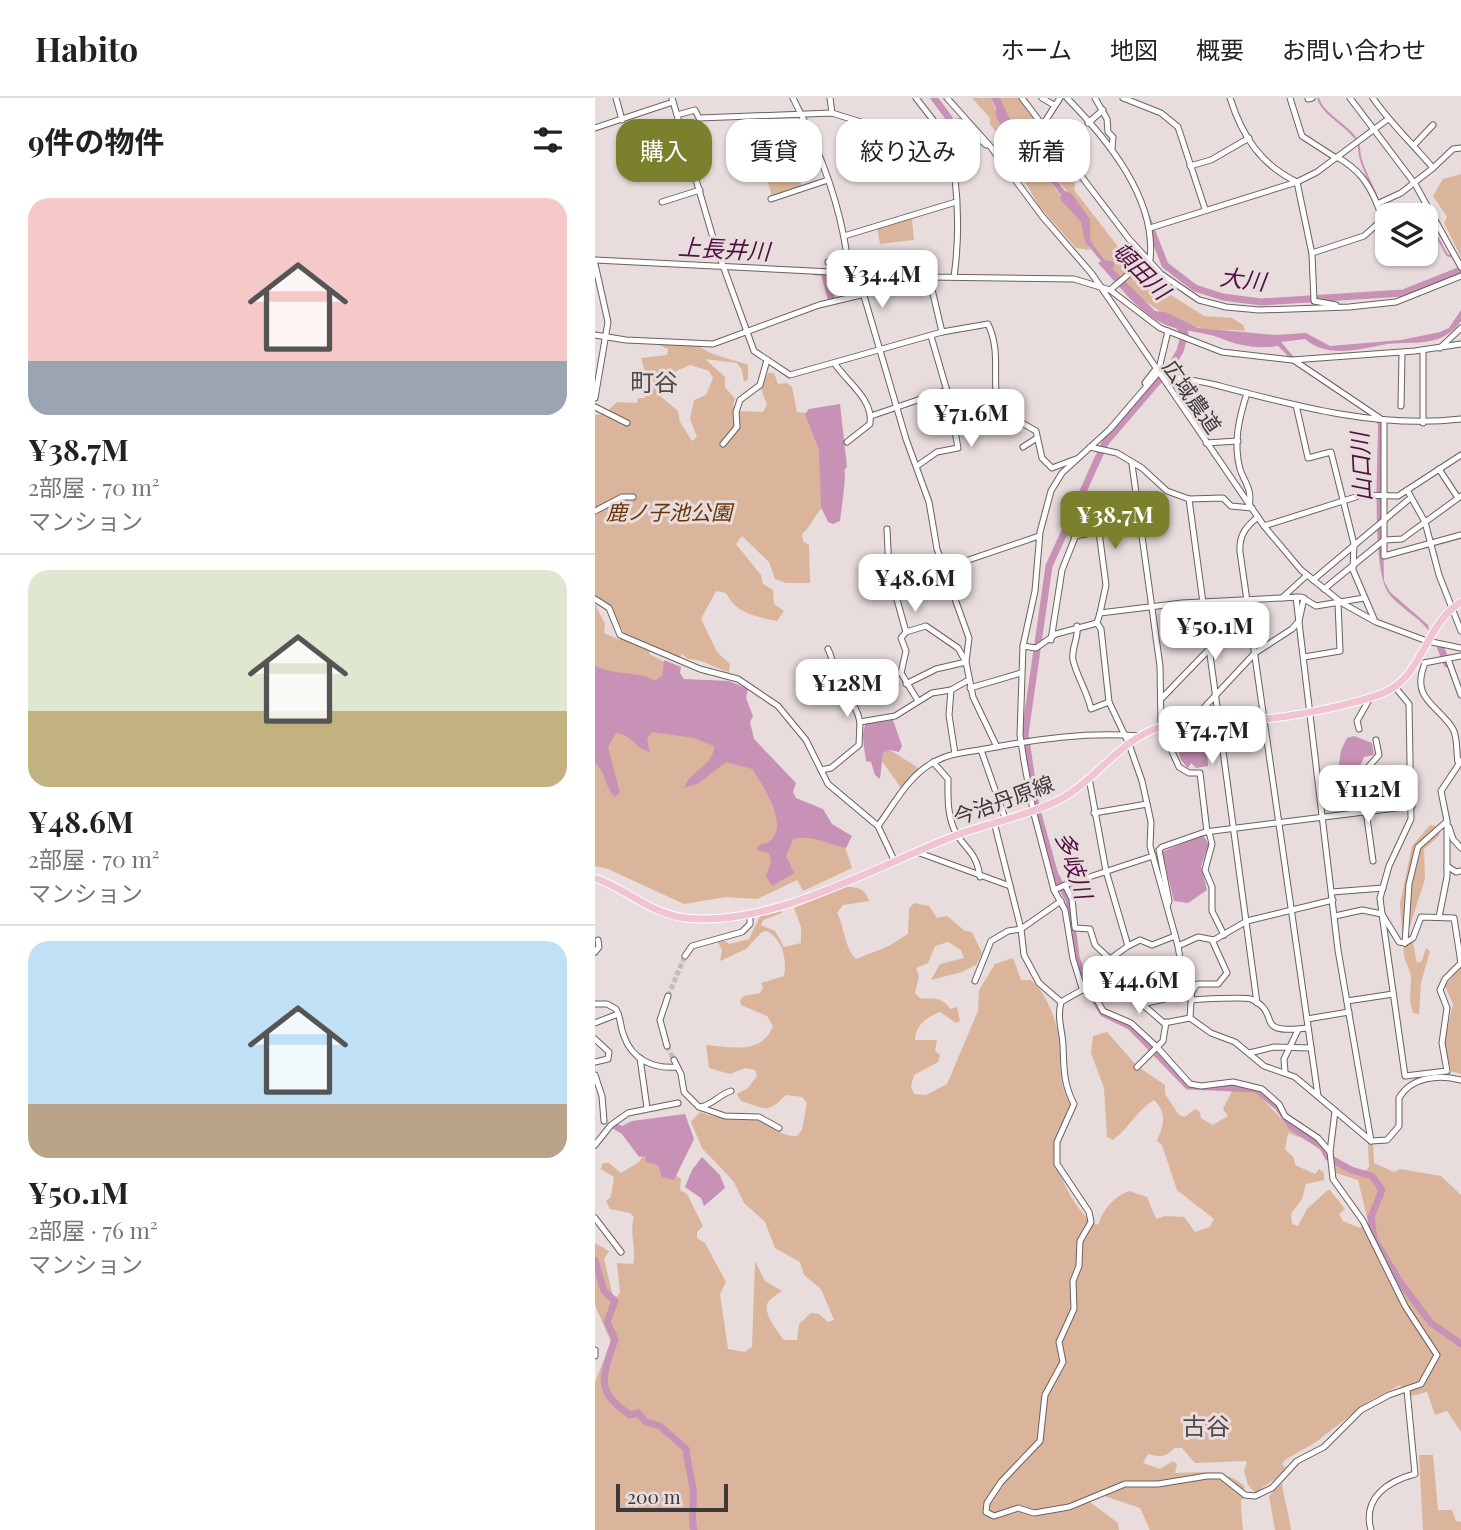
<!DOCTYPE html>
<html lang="ja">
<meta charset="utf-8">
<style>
body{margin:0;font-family:"Playfair Display","Noto Sans JP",serif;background:#f6f6f6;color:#222;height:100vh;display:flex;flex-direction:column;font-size:26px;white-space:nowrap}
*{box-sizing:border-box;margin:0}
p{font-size:23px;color:#767676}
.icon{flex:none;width:38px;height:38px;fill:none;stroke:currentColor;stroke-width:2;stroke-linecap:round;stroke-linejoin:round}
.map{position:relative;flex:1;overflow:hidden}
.sheet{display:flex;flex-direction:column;background:#fff;width:595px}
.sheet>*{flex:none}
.top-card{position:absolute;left:21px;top:21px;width:665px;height:63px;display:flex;gap:14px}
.controls{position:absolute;left:780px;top:105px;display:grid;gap:14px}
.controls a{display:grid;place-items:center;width:63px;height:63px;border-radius:14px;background:#fff;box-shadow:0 2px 5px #0004;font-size:35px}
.scale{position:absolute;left:21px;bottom:18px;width:112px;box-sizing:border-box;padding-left:7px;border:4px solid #3d3939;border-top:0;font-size:19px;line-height:24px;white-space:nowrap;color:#3d3939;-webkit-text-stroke:5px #e8dcdc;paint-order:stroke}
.price{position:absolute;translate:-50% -60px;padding:0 16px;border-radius:14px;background:#fff;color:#222;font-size:23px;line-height:46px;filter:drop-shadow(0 2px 4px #0008)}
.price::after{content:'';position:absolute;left:50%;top:42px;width:21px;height:16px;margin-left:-10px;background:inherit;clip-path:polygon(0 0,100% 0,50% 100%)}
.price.active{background:#7a802b;color:#fff}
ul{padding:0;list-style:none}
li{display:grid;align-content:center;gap:14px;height:371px;padding:0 28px}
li+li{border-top:2px solid #e0e0e0}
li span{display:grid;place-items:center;height:217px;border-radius:21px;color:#555}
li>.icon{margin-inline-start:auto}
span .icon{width:126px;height:126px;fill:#fffc;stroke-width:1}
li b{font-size:30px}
h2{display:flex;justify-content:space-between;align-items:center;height:84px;padding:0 28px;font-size:30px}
.tag{padding:0 24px;border-radius:21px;background:#fff;box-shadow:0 2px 5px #0004;font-size:24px;line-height:63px}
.tag.active{background:#7a802b;color:#fff}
header{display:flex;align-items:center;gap:42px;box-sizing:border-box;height:98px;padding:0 35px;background:#fff;border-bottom:2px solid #e0e0e0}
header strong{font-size:33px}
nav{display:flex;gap:38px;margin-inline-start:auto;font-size:24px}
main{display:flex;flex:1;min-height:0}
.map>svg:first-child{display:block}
.green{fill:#dab59c;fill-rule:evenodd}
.water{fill:#c891b6}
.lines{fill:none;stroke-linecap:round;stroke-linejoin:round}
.stream{stroke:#c891b6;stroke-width:2}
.river{stroke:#c891b6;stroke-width:7}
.minor-tunnel{stroke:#c6bbbb;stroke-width:5;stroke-dasharray:5 2.5;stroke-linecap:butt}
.minor-casing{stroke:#6b6161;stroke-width:7}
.major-casing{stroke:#fff;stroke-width:9}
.minor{stroke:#fff;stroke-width:5}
.major{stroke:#f0c4d3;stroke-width:7}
.labels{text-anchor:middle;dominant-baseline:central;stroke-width:6;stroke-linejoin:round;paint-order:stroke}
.street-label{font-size:21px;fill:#3d3939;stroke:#e8dcdc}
.park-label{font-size:21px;font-style:italic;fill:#673405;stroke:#e8dcdc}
.water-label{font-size:23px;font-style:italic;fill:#510f42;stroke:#e8dcdc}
.quarter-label{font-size:24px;fill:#524949;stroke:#e8dcdc}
</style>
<header>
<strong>Habito</strong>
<nav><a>ホーム</a><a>地図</a><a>概要</a><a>お問い合わせ</a></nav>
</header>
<main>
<section class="sheet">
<h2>9件の物件<svg class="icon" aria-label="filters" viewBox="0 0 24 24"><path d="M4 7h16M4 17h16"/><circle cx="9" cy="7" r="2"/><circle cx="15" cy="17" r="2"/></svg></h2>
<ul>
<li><span style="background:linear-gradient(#f6c9c9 75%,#9aa5b1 0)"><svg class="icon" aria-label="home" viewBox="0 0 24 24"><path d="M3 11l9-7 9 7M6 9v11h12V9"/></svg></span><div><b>¥38.7M</b><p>2部屋 · 70 m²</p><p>マンション</p></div></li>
<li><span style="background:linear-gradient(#dfe7d0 65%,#c2b280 0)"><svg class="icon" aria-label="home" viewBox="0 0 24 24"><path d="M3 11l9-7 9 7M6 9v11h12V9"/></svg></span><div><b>¥48.6M</b><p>2部屋 · 70 m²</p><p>マンション</p></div></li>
<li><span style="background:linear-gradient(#bfe0f5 75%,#b9a48a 0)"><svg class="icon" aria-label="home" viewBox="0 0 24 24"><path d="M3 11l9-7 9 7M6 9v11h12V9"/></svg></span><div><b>¥50.1M</b><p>2部屋 · 76 m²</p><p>マンション</p></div></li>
</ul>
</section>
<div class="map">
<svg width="866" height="1432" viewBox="0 0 866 1432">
<rect width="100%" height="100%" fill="#e8dcdc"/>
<g class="green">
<polygon points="377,0 396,0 402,15 486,124 495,152 481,150 444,108 423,72 425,67 395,26 395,20"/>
<path d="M405,0H424L456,41L480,86L479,92L546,178L609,218L637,220L648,227L650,233C635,231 620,233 606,230C558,220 528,184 499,148L495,141V121L452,69L428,49Z"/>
<polygon points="203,76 207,90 177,99 173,84"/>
<polygon points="866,76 866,159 849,125 852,119 838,98 848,81"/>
<polygon points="317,120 319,142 285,146 282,130"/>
<path d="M100,245C114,258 135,260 153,267V281L149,284L147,272L142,265L110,261L130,279V289L140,301L138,307L143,313L168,314L172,307L166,291L173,275H179L183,286L192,285L197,289L202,314L218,316L229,352L231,407C219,415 218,427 207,436L208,443L214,447L215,485H191L180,481L174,464L147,438L141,446L166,477L168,486L178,492L179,506L189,513L182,523C160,518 142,516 131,495L121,493L106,521L122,554L135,566L134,574C118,570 109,561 93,561L87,556L84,561L57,549L54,556L75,567L64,587L0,575V506L10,526L9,535L25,542L29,535L14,508L0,499V317L9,316L22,304L42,305L43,300H50V274L46,260L72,257L73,251L62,246ZM95,267L114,273L118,280L111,297L99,302L95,321L102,339L97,343L85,324L83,313L64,297L70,286L78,294L82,291L78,279L81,273Z"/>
<polygon points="54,628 97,634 163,669 189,729 186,757 193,740 202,735 249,746 257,770 208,793 202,782 162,801 131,799 89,806 13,771 0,768 0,656 10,635"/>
<polygon points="295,652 325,671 306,690 287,663 288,655"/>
<polygon points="835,727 846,729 844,738 829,751 830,781 812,837 807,834 805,806 817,748"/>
<path d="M251,789C264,789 270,791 274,803L248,807L242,815C250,830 249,849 261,861L294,848L313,836L314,811L319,805L334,808L342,820L352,818L370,833L377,834L387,855L381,867L367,874L336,882L345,866L369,860L366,852L353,844L340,848L333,865L321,870L324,878L320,895L325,900C339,902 346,897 355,911L362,909L365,923L361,925L345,914C332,919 321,926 320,942H342L340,953L345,957L343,964L319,977L316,988L319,996L331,997L352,986L383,913L384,892L400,866L418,860L426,882H436C454,898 464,928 465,952C466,973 464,987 475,1006C473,1013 460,1043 460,1046C458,1070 481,1118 503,1127C508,1111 519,1099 534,1093L552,1099L561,1121L570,1118L589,1119L600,1134L615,1129L619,1121L582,1092L567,1047L562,1043C568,1028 573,1015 559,1002C542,1012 535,1029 518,1042L512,1039L509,990L496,955L498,938L512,934L542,968L570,987V996L584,1017L590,1019L600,1011L605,1014L606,1020L618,1027L633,1018L628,1011L638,991L659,992L695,1030L713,1038L710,1041L693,1035L690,1051L699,1060L700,1067L720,1076L724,1071L729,1075V1082L711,1086L707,1101L696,1116L697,1126L703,1128L712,1111L734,1091L750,1111L744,1116L748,1123L765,1130L773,1124L763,1082L741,1075L738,1067L768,1076L774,1069L773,1044L778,1047L779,1065L799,1074L805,1071L846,1078L866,1097V1334L852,1313L840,1317L832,1294L816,1298L805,1287L774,1303L721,1344L690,1362L687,1366L691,1370C683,1383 670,1385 661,1396L653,1387L649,1372L652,1365L650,1363L600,1365L587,1350H579C571,1360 564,1359 553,1356L548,1365L565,1371L578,1363L582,1366L580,1375C605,1375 630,1370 649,1388L650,1398L646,1402C646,1412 647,1422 648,1432H555L545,1410L501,1395L491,1401L523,1425L524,1432H0V1284L16,1244L0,1207V1145L14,1153L9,1161L18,1198L22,1199L25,1195L22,1165L38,1166C42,1150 34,1136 39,1119L35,1115L15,1111L11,1103L16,1099L19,1079L6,1071L8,1065H14L26,1075L44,1064L50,1055L86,1081L85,1092L92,1096L108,1128L102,1134V1140L110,1145L131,1184L125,1196L133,1251L150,1254L157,1249L160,1163L170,1183L187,1193C184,1195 176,1200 173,1204C167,1215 183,1234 189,1242H202L204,1226L216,1215L224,1216L233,1224L239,1222L226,1191L209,1177L205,1164L180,1150L170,1124L149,1105L139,1084L107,1050L96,1024L105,1014C127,1023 148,1017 166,1024C179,1029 188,1039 202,1038L207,1032L212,1005L207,999L191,997C172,1016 171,1011 146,1003L142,996L153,990L162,978L160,972L150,970L135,976L114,970L111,947C136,949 167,957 178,928L172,918L146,907L145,902L149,898L165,895L168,890L166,885L189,878C192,861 188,842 172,833L167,834L151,851L125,863L127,852L123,844L130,843L134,846L154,841L165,818L186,811L187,815L168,822L166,827L180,833L189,849L206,845V829L199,810Z"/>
<path d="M818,845L822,865L827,863L831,850L835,853L826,885L824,916L818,915C813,902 816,893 816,880C815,867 807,864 809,846Z"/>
<polygon points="866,869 866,976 856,973 849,945 858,906 850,888"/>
<polygon points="824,1357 838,1357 843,1412 857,1412 861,1423 866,1424 866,1432 828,1432"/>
<path d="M687,1385C689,1402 694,1415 696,1432H680L674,1398Z"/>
</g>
<g class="water">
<path d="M396,0H405L428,49L452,69L470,93L476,95L495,121V141L499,148L510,162L520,164L518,171L560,213L570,214L603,230L680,237L711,235L735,248L806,242L845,234L854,230L866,212V223C844,253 816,241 787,247C761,252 732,260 710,241L686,244L704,265L780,317L786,326L789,483L795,494L833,527L834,533C823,518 805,510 794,496C776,472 783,361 783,327L778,318L704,269L683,248C663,251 643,248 625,240C610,234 593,234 577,229C548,221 523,186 503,165L506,163L490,144L486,124L465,101L466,97L449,75L437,72L416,44L401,19V10Z"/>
<path d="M245,306L252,369L249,372C252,376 246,413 245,423L238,426L233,424L226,409L224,352L210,316L214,311Z"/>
<path d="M69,562L86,569L85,575L89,581L134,583L153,591L151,600L158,618L155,624L159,641L201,685L198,694L201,700L228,711L237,726L257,738L251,750C233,746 216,736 198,741L191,758L199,775L177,788L171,778L176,764L174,755L162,752L164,747C202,740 170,690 157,671L131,664L104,685L89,690C94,673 119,668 119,648L99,640L57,634L52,641L55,654C40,651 37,636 21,635L13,649L25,695L20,699C10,690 11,674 0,665V568C21,578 47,573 59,583L67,578Z"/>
<path d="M298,622L307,648L304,654L295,652L288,655L285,681L280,677L276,664L271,663C270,651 265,637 271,625Z"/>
<polygon points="607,630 611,641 613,668 601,670 596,665 593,670 586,662 579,637 582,634"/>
<polygon points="759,638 777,645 779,657 769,659 764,671 752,680 743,673 746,652 752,640"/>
<polygon points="608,737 614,747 606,768 612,792 593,805 579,803 567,754"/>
<polygon points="90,1016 99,1041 79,1082 67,1079 63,1067 51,1064 50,1058 44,1059 27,1036 17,1030 21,1025 27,1028 37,1023"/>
<polygon points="107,1059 125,1077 130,1090 109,1108 106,1100 90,1089 97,1072"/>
</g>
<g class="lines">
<g class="stream">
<path d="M723,0C728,17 751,26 761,41C766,48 763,55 766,62C770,75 777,87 782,99"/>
<polyline points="831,131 839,133 852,157 858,159"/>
</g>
<g class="river">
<polyline points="339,0 354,20"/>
<polyline points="551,118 570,167 600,190 628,199 666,204 808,195 866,172"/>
<polyline points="221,174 229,174 236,200"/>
<polyline points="579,223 590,235 585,253 576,268 510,345 454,468 430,636 441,709 460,777 474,802 481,859 490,886 508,915 535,928 593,988 661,991 683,1009 697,1029 728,1049 733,1059 756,1072 777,1078 787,1092 776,1119 779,1141 805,1184 836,1225 866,1246"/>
<polyline points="845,548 852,566"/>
<path d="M0,1162L9,1193L20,1203L12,1224L20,1241C7,1280 0,1293 35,1317L43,1315L51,1324L65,1328L91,1351C92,1365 96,1377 98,1391C100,1405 95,1417 99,1432"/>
</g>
<g class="minor-tunnel">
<polyline points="73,898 90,858"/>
<polyline points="72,948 79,962"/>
</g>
<defs>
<g id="minor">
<polyline points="21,0 27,22"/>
<path d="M77,0L119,143L159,253L195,277L347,234L393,226C408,257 394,287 406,313L441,333L447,360L457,370L481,361"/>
<path d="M198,0C226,55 248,112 254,174"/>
<polyline points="235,0 237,15"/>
<polyline points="321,0 342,27"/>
<polyline points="352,0 395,48 447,118 497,176 669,428 706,472 747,505 781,524 832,543 866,550"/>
<polyline points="427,0 534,141 566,176 604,202 631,209 664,212 754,209 801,204 866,178"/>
<polyline points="447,0 459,7"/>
<path d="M472,0C512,41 562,101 555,162"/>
<polyline points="500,0 512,21 513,34 518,39 517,51"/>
<polyline points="528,0 566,15 583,29 610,111"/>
<path d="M635,0C647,38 666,67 702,84L717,156L719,203L741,207"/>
<polyline points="695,0 707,38 741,60"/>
<polyline points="755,0 820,86 866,169"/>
<polyline points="713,1 717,0"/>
<polyline points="82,17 100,12 104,20 237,15 269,25 310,30 365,24 391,47"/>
<polyline points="449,25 465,0"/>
<polyline points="493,25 508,12"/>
<path d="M351,26C362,75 366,129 359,179"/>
<polyline points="0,30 78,4"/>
<polyline points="819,47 838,27"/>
<path d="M742,59C763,71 773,84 782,106L806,95L838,70C818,46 795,25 778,0"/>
<polyline points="595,68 616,62 654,40"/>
<polyline points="838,70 858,51 866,50"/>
<polyline points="55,74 96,63"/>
<polyline points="176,101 233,82"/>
<polyline points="67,104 105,92"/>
<polyline points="555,130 702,84 722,74 793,21"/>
<polyline points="249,138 361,104"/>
<polyline points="717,155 769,138 788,121 782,106"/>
<polyline points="0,162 334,179 479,181 515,192 565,230 627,254 697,262 820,253 866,246"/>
<polyline points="233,164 253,160"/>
<polyline points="0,166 13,224 0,300"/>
<polyline points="271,175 269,198 311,341 334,404 342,451 374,540 371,564 341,571 311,586"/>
<polyline points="334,179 347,234"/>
<polyline points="515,192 553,160"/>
<polyline points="0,237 31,242 118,246 224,207 270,196"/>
<polyline points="336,238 354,300 403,305"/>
<polyline points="845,250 866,230"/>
<polyline points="828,252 828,325"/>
<polyline points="700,263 789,323 789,458 866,437"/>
<path d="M240,266C252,284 279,302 275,326L252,344"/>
<path d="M563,275C582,281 602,282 621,287C700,308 784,331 866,321"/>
<polyline points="550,285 560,272"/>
<path d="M652,295C644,320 638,345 645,371C649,383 658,393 654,407"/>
<polyline points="701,307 713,360 736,354 759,446 758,472 779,521"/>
<polyline points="806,308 807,255"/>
<polyline points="0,309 32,325"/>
<polyline points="276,318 352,292"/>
<polyline points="611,345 643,343"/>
<polyline points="128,346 142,329 141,314 145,302 165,287 172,262"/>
<polyline points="428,349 442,340"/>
<polyline points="495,349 522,355 547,370 572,393 594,401 628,400 636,408 657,410"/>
<polyline points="537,366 565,568 566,629 584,669 594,675 605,675 612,734"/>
<polyline points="322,368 342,354 363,350 354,300"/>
<polyline points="844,371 863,400"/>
<polyline points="812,392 830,424 844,477 866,533"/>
<polyline points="594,401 662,905"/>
<polyline points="0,413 27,399 38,399"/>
<path d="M663,419C650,429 644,438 645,454L723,998"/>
<polyline points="669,428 767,397 803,398 866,357"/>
<polyline points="292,431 294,473 311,534 331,528 363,550 371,564 378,599 402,649"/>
<polyline points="479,438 504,434 511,487 505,515"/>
<polyline points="350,470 444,438"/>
<polyline points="303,482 318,503 329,496 357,492"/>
<polyline points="718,482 813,402"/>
<polyline points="729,491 789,442 807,441 866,398"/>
<polyline points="701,499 743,852 776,1043"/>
<polyline points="687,500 712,477"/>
<path d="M769,500L721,508L706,499L587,505L505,515L502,525L506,531L514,604L534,646L547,683L556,724L555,748L583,848L587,872L597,889L595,920L616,935L640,944L669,968L700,979L776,1043L792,1042L804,1028V1000C816,979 844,976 866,982"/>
<polyline points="0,501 14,510 25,537 105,571 143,581 183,608 211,642 233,686 283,728 299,762"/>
<path d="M482,528C484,540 476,550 478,562C482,579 492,593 496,611L514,604"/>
<polyline points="311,534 306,540 311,553 306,575 323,603"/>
<polyline points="456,542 467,472 496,399"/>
<polyline points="428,548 441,550 461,536 502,525"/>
<path d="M233,551C238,561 238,568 241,578C246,594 261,603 265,624"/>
<polyline points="709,559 745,553 743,505"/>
<polyline points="853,561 866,597"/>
<polyline points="829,565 866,558"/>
<path d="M830,565C815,602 843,606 858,631C863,641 861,653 863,664"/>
<polyline points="800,589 814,606 816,721 794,768 785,800 787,816 810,978 852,973 847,945 852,910 845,892 850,881 866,865 859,820 826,819 818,840 810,845"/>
<polyline points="375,590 426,575"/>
<polyline points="356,592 354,617 360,656"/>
<polyline points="567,600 654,510"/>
<polyline points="600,623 605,614 660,555 697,531 704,523 709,500"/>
<polyline points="764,631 762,623 775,600"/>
<polyline points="386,652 410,720"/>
<path d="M338,664L353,681C353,697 352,715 359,731C368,751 381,751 385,779"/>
<polyline points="226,672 236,670 264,647 265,624 300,618 337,595 356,592 372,583"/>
<polyline points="494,680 511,773 533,848 545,842 557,847 580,838"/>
<polyline points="499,715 552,706"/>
<polyline points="399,724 426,831 429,857 444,885 466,904"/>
<path d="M283,728C299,706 314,677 339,664C355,655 373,654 390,651C442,641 491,634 544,638"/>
<polyline points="854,729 858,741 866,750"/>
<polyline points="614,734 617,746 610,772 617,789 617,813 629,837"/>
<polyline points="322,754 415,788"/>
<polyline points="778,763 766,677 784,657 781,642"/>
<polyline points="852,768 861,774 866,773"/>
<polyline points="470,787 558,758"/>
<polyline points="459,792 470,787 477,801 480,830 495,831 500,847 515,861"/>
<polyline points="737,794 788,790"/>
<polyline points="572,808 574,803 564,752 567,749 610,734 817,708"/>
<polyline points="740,818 767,812 787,816 804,844 810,845"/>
<polyline points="844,819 852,779 852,723"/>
<path d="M617,842L632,875L623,886H602L596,895L547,906C541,899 535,890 528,884C515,874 478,897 466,904C462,921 467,931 468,947C469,970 468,985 479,1006L462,1044V1066L494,1114L496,1124L485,1143L484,1168L478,1183L479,1211L464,1244L468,1264L450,1297L445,1343L406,1384L392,1405L391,1414L399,1418L423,1410L439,1415L474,1409L530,1386H563L612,1378H626L650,1397L660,1398L677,1390L702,1363L729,1349L766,1312L794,1297L826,1286L842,1257L810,1208L768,1123L738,1081L735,1054L740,1013"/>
<polyline points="810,845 814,786 823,749 852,723 846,693 866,663"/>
<polyline points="583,848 603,839 619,842 652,823 738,802"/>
<polyline points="0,854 4,849 3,842"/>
<polyline points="90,858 97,848 147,834 155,826 155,816"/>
<polyline points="517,882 515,861 533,848"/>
<polyline points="380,883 396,843 413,833 426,831 466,803"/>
<polyline points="529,885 586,870"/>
<polyline points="495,889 508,913 536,925 562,949 568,943 571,924"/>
<polyline points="487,890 478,861 470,812 459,792 438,712 429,663 425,637 428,548 440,493 445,434 456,393 467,375 515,331 563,275 573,233"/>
<path d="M596,902C605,901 650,899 656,901C689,916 655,937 713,930"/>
<polyline points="752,903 798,896"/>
<path d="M0,906H12L21,911C26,919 25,929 29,938C37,962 59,971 82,969"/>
<polyline points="547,906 569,925 595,920"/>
<polyline points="712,921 754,914"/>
<polyline points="0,925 23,916"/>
<polyline points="0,941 14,954 13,961 0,964"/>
<polyline points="72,948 65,922 73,898"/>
<polyline points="654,955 679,949 716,950"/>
<polyline points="45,960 52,1010"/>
<path d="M79,962L86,976L89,994L104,1009C117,1008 123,997 136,993"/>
<polyline points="542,969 562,949 595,986 606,988 638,984 667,991 684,1006 690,1018 723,1040 735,1054"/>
<polyline points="690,974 689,961 703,932"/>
<polyline points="0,977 7,998 9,1023"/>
<polyline points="104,1009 130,1018 164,1019 184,1030"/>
<polyline points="0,1047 16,1027 33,1015 83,1005"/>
<polyline points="0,1120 26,1154"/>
<polyline points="0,1252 0,1258"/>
<path d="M776,1432C767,1400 793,1383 820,1376L812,1292"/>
</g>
<path id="major" d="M0,780C32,791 55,816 91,820C176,830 283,767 362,737C395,725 431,718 462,703C500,684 524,642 565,629C596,619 632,623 665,621C692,620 776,604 798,590C829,569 833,524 866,504"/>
</defs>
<use href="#minor" class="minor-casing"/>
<use href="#major" class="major-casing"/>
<use href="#minor" class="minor"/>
<use href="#major" class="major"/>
</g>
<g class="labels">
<g class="street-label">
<text transform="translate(598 298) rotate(55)">広域農道</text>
<text transform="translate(408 701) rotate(-20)">今治丹原線</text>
</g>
<g class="park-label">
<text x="74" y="413">鹿ノ子池公園</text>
</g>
<g class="water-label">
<text transform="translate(129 150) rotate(3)">上長井川</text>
<text transform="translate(547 172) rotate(45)">頓田川</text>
<text transform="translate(648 180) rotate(7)">大川</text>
<text transform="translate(765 369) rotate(-93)">山口川</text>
<text transform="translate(480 767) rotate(72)">多岐川</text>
</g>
<g class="quarter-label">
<text x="59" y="283">町谷</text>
<text x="611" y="1327">古谷</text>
</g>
</g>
</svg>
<div class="controls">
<a><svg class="icon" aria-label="layers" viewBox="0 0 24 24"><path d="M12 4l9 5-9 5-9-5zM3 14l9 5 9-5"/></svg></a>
</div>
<div class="scale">200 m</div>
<b class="price" style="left:287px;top:212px">¥34.4M</b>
<b class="price" style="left:376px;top:351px">¥71.6M</b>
<b class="price active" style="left:520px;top:453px">¥38.7M</b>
<b class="price" style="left:320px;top:516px">¥48.6M</b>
<b class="price" style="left:620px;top:564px">¥50.1M</b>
<b class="price" style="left:252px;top:621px">¥128M</b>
<b class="price" style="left:617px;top:668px">¥74.7M</b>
<b class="price" style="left:773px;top:727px">¥112M</b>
<b class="price" style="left:544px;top:918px">¥44.6M</b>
<div class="top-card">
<a class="tag active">購入</a>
<a class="tag">賃貸</a>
<a class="tag">絞り込み</a>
<a class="tag">新着</a>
</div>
</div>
</main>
